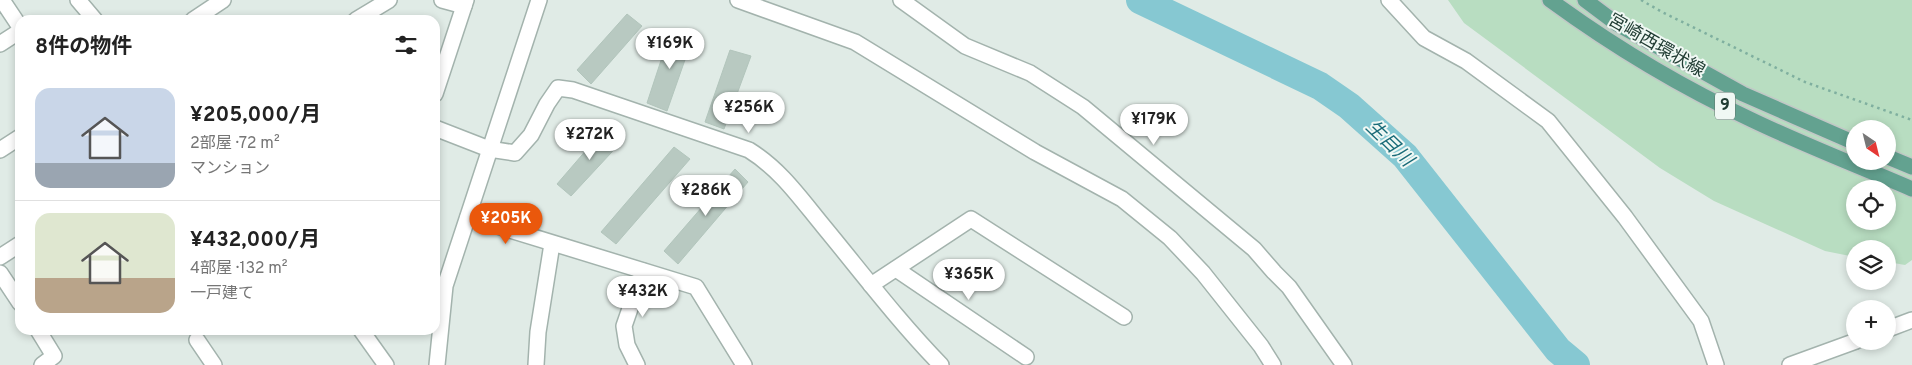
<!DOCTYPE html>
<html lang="ja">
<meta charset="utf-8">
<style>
body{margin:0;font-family:Overpass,"Noto Sans JP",sans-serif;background:#f2f2f2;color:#222;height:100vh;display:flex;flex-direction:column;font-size:19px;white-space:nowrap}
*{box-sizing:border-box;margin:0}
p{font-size:16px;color:#767676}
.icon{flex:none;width:28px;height:28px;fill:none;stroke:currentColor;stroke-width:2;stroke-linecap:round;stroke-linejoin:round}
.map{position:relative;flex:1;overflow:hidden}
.panel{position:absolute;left:15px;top:15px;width:425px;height:320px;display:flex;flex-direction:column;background:#fff;border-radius:15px;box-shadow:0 2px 8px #0003}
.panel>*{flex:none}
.needle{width:32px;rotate:145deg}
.tools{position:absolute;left:1846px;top:120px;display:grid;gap:10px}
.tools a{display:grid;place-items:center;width:50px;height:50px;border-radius:50%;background:#fff;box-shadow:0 2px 8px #0003;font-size:25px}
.price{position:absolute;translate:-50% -42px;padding:0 11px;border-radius:18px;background:#fff;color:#222;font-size:16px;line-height:32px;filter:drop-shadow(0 1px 2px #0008)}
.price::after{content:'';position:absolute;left:50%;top:30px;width:15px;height:11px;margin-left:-8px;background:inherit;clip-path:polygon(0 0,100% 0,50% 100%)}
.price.current{background:#ea580c;color:#fff}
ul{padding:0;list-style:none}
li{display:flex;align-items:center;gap:15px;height:125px;padding:0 20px}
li+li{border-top:1px solid #e0e0e0}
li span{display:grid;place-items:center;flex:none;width:140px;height:100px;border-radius:15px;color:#555}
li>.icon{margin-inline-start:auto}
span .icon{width:60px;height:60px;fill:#fffc;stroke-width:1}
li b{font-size:21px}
h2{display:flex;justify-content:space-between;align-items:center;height:60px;padding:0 20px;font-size:21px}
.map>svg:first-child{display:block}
.green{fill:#b8ddc1;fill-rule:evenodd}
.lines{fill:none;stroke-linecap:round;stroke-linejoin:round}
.river{stroke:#86c8d2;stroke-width:28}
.building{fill:#b8c9c1;stroke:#b2c5bc}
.minor-casing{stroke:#a3b3ad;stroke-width:18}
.major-casing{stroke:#c1c8c6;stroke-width:18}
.path{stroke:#7faf9f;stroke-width:2.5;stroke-dasharray:2.5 4;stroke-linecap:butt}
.minor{stroke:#fff;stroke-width:15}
.major{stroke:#63a290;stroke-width:15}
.labels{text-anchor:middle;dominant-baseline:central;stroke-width:4;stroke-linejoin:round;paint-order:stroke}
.shield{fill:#f0f8f4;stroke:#5e746d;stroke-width:1}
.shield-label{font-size:16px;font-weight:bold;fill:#203c33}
.street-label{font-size:18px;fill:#203c33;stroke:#f0f8f4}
.water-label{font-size:19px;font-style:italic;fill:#196b78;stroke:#f0f8f4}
</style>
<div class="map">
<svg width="1912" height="365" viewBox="0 0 1912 365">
<rect width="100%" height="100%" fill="#e0ebe6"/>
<path class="green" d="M1448,0H1912V260L1905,265L1888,262V249H1855V257L1825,251L1714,201L1660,168L1464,23ZM1855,129H1888V161H1855ZM1855,189H1888V221H1855Z"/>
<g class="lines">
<polyline class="river" points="1140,0 1320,86 1349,106 1405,156 1558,350 1576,365"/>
</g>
<g class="building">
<polygon points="627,14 642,26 591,84 577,70"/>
<polygon points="671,30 693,37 667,111 647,103"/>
<polygon points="730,50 751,56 724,129 705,122"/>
<polygon points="607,126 624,139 571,196 557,184"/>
<polygon points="674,147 690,159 616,244 601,232"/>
<polygon points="735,169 748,182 678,264 664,251"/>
</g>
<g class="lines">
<defs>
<g id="minor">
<polyline points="2,0 20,27"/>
<polyline points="78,0 95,20"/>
<polyline points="442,0 464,6"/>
<polyline points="738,0 855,42 1035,152 1122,199 1170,238 1203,273 1261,346 1273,365"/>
<polyline points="901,0 965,46 1030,73 1083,107 1254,249 1274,272 1289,287 1344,365"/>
<polyline points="1389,0 1424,38 1466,61 1548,121 1625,217 1701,321 1716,365"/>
<polyline points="193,20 223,0"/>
<polyline points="356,20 389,0"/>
<polyline points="0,44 20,31"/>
<polyline points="435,94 466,0"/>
<path d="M435,128L489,149L515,153L531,135L547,104L558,88L573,90L749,150C781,170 800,198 824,227C862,273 899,322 941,365"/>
<polyline points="0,150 20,137"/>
<polyline points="468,217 696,287 744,365"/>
<polyline points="0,257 20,244"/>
<polyline points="896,269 1026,357"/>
<polyline points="0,273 20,303"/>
<polyline points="871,285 971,219 1124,317"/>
<polyline points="1888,329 1912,320"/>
<polyline points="38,330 54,356 42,365"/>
<polyline points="361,330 386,365"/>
<polyline points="197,340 214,365"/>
<polyline points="437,365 445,286 539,0"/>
<polyline points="536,365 538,332 552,244"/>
<polyline points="637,365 627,345 624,326 643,271"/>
<polyline points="1790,365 1856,341"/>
</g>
<g id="major">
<path d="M1550,0C1613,46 1681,87 1752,120C1804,145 1859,166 1912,189"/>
<polyline points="1585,0 1617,24 1743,94 1855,143"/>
<polyline points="1888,157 1912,167"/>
</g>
</defs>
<use href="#minor" class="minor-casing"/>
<use href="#major" class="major-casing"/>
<polyline class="path" points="1641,0 1662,12 1805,82 1912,120"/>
<use href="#minor" class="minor"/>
<use href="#major" class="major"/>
</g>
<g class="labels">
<rect class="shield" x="1715" y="92.5" width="20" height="27" rx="4"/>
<g class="shield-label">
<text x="1725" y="106">9</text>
</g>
<g class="street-label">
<text transform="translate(1656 46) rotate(30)">宮崎西環状線</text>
</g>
<g class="water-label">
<text transform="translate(1389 144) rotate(44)">生目川</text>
</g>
</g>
</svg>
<div class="tools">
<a><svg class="needle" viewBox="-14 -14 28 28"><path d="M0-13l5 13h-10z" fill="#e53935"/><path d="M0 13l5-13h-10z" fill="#767676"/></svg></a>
<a><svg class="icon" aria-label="locate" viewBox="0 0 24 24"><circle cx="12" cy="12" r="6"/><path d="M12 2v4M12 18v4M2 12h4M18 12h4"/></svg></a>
<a><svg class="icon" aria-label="layers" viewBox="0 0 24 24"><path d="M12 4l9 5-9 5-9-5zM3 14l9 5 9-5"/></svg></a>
<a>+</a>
</div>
<b class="price" style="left:670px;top:70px">¥169K</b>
<b class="price" style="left:749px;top:134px">¥256K</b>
<b class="price" style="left:1154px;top:146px">¥179K</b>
<b class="price" style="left:590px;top:161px">¥272K</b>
<b class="price" style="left:706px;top:217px">¥286K</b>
<b class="price current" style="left:506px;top:245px">¥205K</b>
<b class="price" style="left:969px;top:301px">¥365K</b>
<b class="price" style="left:643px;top:318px">¥432K</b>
<section class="panel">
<h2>8件の物件<svg class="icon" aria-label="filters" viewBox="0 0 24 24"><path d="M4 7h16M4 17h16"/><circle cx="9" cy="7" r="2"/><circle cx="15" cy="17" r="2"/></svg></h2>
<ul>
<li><span style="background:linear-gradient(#c9d6e8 75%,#9aa5b1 0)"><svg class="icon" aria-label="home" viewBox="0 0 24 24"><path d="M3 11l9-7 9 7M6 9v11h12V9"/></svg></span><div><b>¥205,000/月</b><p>2部屋 · 72 m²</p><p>マンション</p></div></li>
<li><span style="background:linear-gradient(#dfe7d0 65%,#b9a48a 0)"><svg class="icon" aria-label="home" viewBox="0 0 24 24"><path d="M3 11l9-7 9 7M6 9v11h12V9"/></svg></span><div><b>¥432,000/月</b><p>4部屋 · 132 m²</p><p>一戸建て</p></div></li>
</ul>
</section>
</div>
